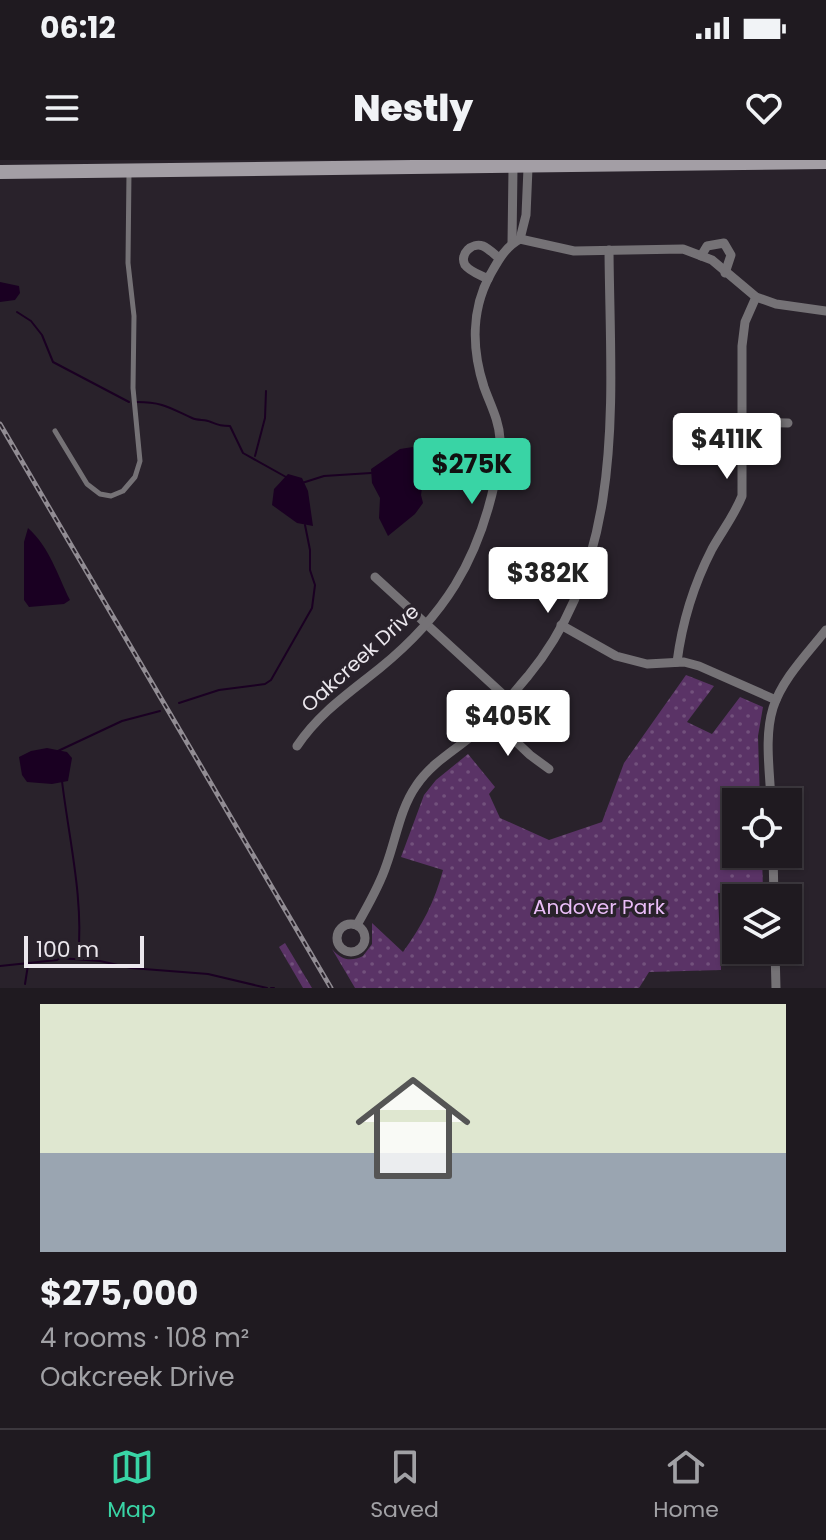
<!DOCTYPE html>
<meta charset="utf-8">
<style>
body{margin:0;font-family:Poppins,sans-serif;background:#2c272d;color:#f1f3f6;height:100vh;display:flex;flex-direction:column;font-size:30px;white-space:nowrap}
*{box-sizing:border-box;margin:0}
p{font-size:26px;color:#a1a1a5}
.icon{flex:none;width:44px;height:44px;fill:none;stroke:currentColor;stroke-width:2;stroke-linecap:round;stroke-linejoin:round}
.map{position:relative;height:828px;overflow:hidden}
.side{display:flex;flex-direction:column;background:#1f1a20;flex:1}
.side>*{flex:none}
.controls{position:absolute;left:722px;top:628px;display:grid;gap:16px}
.controls a{display:grid;place-items:center;width:80px;height:80px;border-radius:0px;background:#1f1a20;box-shadow:0 2px 6px #0004,0 0 0 2px #3c383e;font-size:40px}
.scale{position:absolute;left:24px;bottom:20px;width:120px;box-sizing:border-box;padding-left:8px;border:4px solid #ebe7ed;border-top:0;font-size:22px;line-height:28px;white-space:nowrap;color:#ebe7ed;-webkit-text-stroke:6px #29222b;paint-order:stroke}
.price{position:absolute;translate:-50% -68px;padding:0 18px;border-radius:8px;background:#fff;color:#222;font-size:26px;line-height:52px;filter:drop-shadow(0 2px 4px #0008)}
.price::after{content:'';position:absolute;left:50%;top:48px;width:24px;height:18px;margin-left:-12px;background:inherit;clip-path:polygon(0 0,100% 0,50% 100%)}
.price.active{background:#39d4a5;color:#111}
ul{padding:0;list-style:none}
li{display:grid;align-content:center;gap:16px;height:424px;padding:0 40px}
li span{display:grid;place-items:center;height:248px;border-radius:0px;color:#555}
li>.icon{margin-inline-start:auto}
span .icon{width:144px;height:144px;fill:#fffc;stroke-width:1}
li b{font-size:34px}
.status{display:flex;justify-content:space-between;align-items:center;height:56px;padding:0 40px;background:#1f1a20;direction:ltr}
.status svg{height:22px;fill:currentColor}
header{display:flex;justify-content:space-between;align-items:center;height:104px;padding:0 40px;background:#1f1a20;font-size:36px;font-weight:800}
.dock{display:flex;justify-content:space-around;align-items:center;height:112px;border-top:2px solid #3c383e;background:#1f1a20;font-size:22px;color:#a1a1a5}
.dock a{display:grid;justify-items:center;gap:4px}
.dock .active{color:#39d4a5}
.map>svg:first-child{display:block}
.park{fill:url(#park-dots)}
.water{fill:#1a0022}
.lines{fill:none;stroke-linecap:round;stroke-linejoin:round}
.stream{stroke:#1a0022;stroke-width:2}
.lane{stroke:#757276;stroke-width:5}
.street{stroke:#757276;stroke-width:9}
.secondary{stroke:#a39ea5;stroke-width:14}
.rail-casing{stroke:#918c93;stroke-width:5}
.rail{stroke:#29222b;stroke-width:2;stroke-dasharray:6;stroke-linecap:butt}
.labels{text-anchor:middle;dominant-baseline:central;stroke-width:7;stroke-linejoin:round;paint-order:stroke}
.street-label{font-size:20px;fill:#ebe7ed;stroke:#29222b}
.park-label{font-size:20px;fill:#eabdf8;stroke:#29222b}
</style>
<div class="status"><b>06:12</b><svg viewBox="0 0 49 12"><path d="M0 12V9h3v3zM5 12V6h3v6zM10 12V3h3v9zM15 12V0h3v12zM26 1h20v11H26zM47 4h2v5h-2z"/></svg></div>
<header><svg class="icon" aria-label="menu" viewBox="0 0 24 24"><path d="M4 6h16M4 12h16M4 18h16"/></svg>Nestly<svg class="icon" aria-label="heart" viewBox="0 0 24 24"><path d="M12 20l-8-8c-3-5 5-10 8-4 3-6 11-1 8 4z"/></svg></header>
<div class="map">
<svg width="826" height="828" viewBox="0 0 826 828">
<defs>
<pattern id="park-dots" width="8" height="8" patternUnits="userSpaceOnUse" patternTransform="scale(2)"><rect width="8" height="8" fill="#5a3366"/><path d="M2 2h.1M6 6h.1" fill="none" stroke="#72517c" stroke-width="1.8" stroke-linecap="round"/></pattern>
</defs>
<rect width="100%" height="100%" fill="#29222b"/>
<g class="park">
<path d="M686,515L714,526L687,562L712,574L740,537L763,547L758,576L760,642H736V694H762L763,731L718,733L721,810L649,812L639,828H355L332,789C341,800 351,802 363,796L372,784V763L403,792C422,766 435,741 443,710L401,697L424,635L436,620L468,594L495,627L489,634L500,658L549,680L602,662L624,603Z"/>
<polygon points="285,783 312,828 303,828 279,787"/>
</g>
<g class="water">
<polygon points="0,122 19,126 20,133 15,140 0,142"/>
<polygon points="413,287 424,315 421,335 423,343 415,354 388,376 379,358 380,338 372,323 371,309 400,289"/>
<polygon points="288,314 302,318 308,331 313,366 297,363 272,345 274,329"/>
<path d="M28,368C50,388 57,414 70,440L64,444L29,447L24,440V382Z"/>
<polygon points="47,588 67,592 72,598 68,621 52,624 27,622 22,615 19,597 31,591"/>
</g>
<g class="lines">
<g class="stream">
<polyline points="17,152 31,161 42,175 53,202 129,242"/>
<path d="M137,242C163,242 170,248 192,258C198,261 205,259 211,262C219,265 221,266 230,266L243,293L286,317"/>
<polyline points="255,296 265,258 266,231"/>
<polyline points="302,323 324,316 371,313"/>
<polyline points="179,543 219,530 265,524 271,520 312,448 315,425 310,410 310,390 305,365"/>
<polyline points="58,591 122,561 160,551"/>
<path d="M62,621C69,680 84,739 78,799"/>
<polyline points="0,806 57,800 60,798 100,801 131,808 208,814 267,828"/>
<polyline points="25,824 28,805 31,803"/>
<polyline points="271,828 274,828"/>
</g>
<polyline class="lane" points="55,271 87,324 100,334 111,336 123,331 135,317 140,301 133,228 134,156 128,103 129,12"/>
<g class="street">
<polyline points="520,79 574,91 683,89 712,100 756,137 776,144 826,151"/>
<polyline points="512,83 513,8"/>
<polyline points="701,96 707,86 724,83 731,95 725,113"/>
<path d="M488,119C481,115 470,112 465,105C459,94 472,82 483,86C488,88 494,94 499,98"/>
<polyline points="744,262 788,263"/>
<polyline points="375,417 508,539"/>
<polyline points="561,465 616,496 647,504 684,502 699,506 776,540"/>
<path d="M677,502C682,463 694,424 712,389C722,371 734,356 742,336V186L745,162L756,137"/>
<polyline points="491,558 530,595 549,609"/>
<path d="M297,586C319,553 349,533 380,508C444,456 478,401 495,321C498,307 501,293 500,279C499,260 490,244 484,227C472,190 471,150 490,115C498,101 505,87 520,79L526,55L528,8"/>
<path d="M771,642C770,612 764,577 773,548C782,519 808,493 826,470"/>
<polyline points="773,694 774,738"/>
<circle cx="351" cy="778" r="14"/>
<path d="M357,765C368,745 379,727 386,706C396,679 400,649 416,626C432,601 462,586 484,566C500,551 514,532 528,516C628,395 610,235 609,90"/>
<polyline points="775,790 776,828"/>
</g>
<polyline class="secondary" points="0,12 826,2"/>
<defs>
<polyline id="rail" points="0,264 331,828"/>
</defs>
<use href="#rail" class="rail-casing"/>
<use href="#rail" class="rail"/>
</g>
<g class="labels">
<g class="street-label">
<text transform="translate(360 498) rotate(-42)">Oakcreek Drive</text>
</g>
<g class="park-label">
<text x="599" y="747">Andover Park</text>
</g>
</g>
</svg>
<div class="controls">
<a><svg class="icon" aria-label="locate" viewBox="0 0 24 24"><circle cx="12" cy="12" r="6"/><path d="M12 2v4M12 18v4M2 12h4M18 12h4"/></svg></a>
<a><svg class="icon" aria-label="layers" viewBox="0 0 24 24"><path d="M12 4l9 5-9 5-9-5zM3 14l9 5 9-5"/></svg></a>
</div>
<div class="scale">100 m</div>
<b class="price" style="left:727px;top:321px">$411K</b>
<b class="price active" style="left:472px;top:346px">$275K</b>
<b class="price" style="left:548px;top:455px">$382K</b>
<b class="price" style="left:508px;top:598px">$405K</b>
</div>
<section class="side">
<ul>
<li><span style="background:linear-gradient(#dfe7d0 60%,#9aa5b1 0)"><svg class="icon" aria-label="home" viewBox="0 0 24 24"><path d="M3 11l9-7 9 7M6 9v11h12V9"/></svg></span><div><b>$275,000</b><p>4 rooms · 108 m²</p><p>Oakcreek Drive</p></div></li>
</ul>
</section>
<nav class="dock">
<a class="active"><svg class="icon" aria-label="map" viewBox="0 0 24 24"><path d="M3 6l6-2 6 2 6-2v14l-6 2-6-2-6 2zM9 4v14M15 6v14"/></svg>Map</a>
<a><svg class="icon" aria-label="saved" viewBox="0 0 24 24"><path d="M7 4h10v16l-5-4-5 4z"/></svg>Saved</a>
<a><svg class="icon" aria-label="home" viewBox="0 0 24 24"><path d="M3 11l9-7 9 7M6 9v11h12V9"/></svg>Home</a>
</nav>
